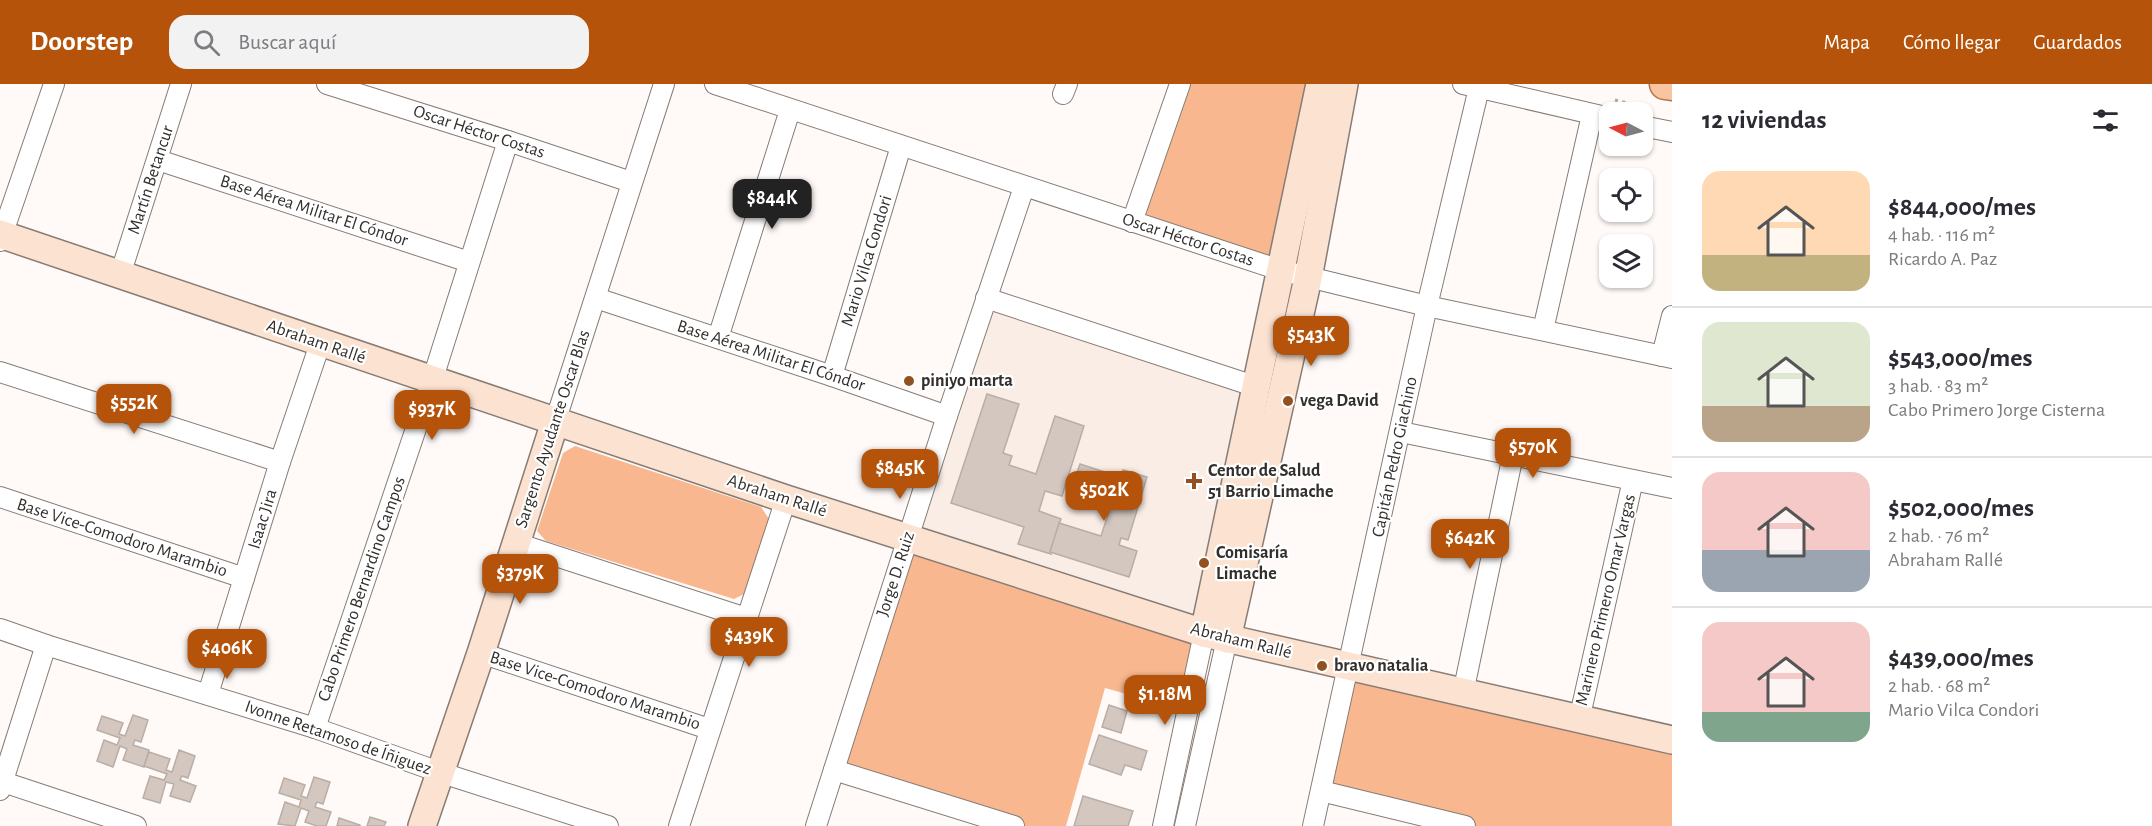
<!DOCTYPE html>
<html lang="es">
<meta charset="utf-8">
<style>
body{margin:0;font-family:"Alegreya Sans",sans-serif;background:#f2f2f3;color:#2b2b33;height:100vh;display:flex;flex-direction:column;font-size:22px;white-space:nowrap}
*{box-sizing:border-box;margin:0}
p{font-size:20px;color:#7c7c81}
.icon{flex:none;width:33px;height:33px;fill:none;stroke:currentColor;stroke-width:2;stroke-linecap:round;stroke-linejoin:round}
.map{position:relative;flex:1;overflow:hidden}
.sheet{display:flex;flex-direction:column;background:#fff;width:480px}
.sheet>*{flex:none}
.needle{width:39px;rotate:276deg}
.controls{position:absolute;left:1599px;top:18px;display:grid;gap:12px}
.controls a{display:grid;place-items:center;width:54px;height:54px;border-radius:12px;background:#fff;box-shadow:0 2px 4px #0004;font-size:30px}
.price{position:absolute;translate:-50% -51px;padding:0 14px;border-radius:12px;background:#b45309;color:#fff;font-size:20px;line-height:39px;filter:drop-shadow(0 2px 3px #0008)}
.price::after{content:'';position:absolute;left:50%;top:36px;width:18px;height:14px;margin-left:-9px;background:inherit;clip-path:polygon(0 0,100% 0,50% 100%)}
.price.current{background:#222;color:#fff}
ul{padding:0;list-style:none}
li{display:flex;align-items:center;gap:18px;height:150px;padding:0 30px}
li+li{border-top:2px solid #e1e1e2}
li span{display:grid;place-items:center;flex:none;width:168px;height:120px;border-radius:18px;color:#555}
li>.icon{margin-inline-start:auto}
span .icon{width:72px;height:72px;fill:#fffc;stroke-width:1}
li b{font-size:26px}
h2{display:flex;justify-content:space-between;align-items:center;height:72px;padding:0 30px;font-size:26px}
header{display:flex;align-items:center;gap:36px;box-sizing:border-box;height:84px;padding:0 30px;background:#b45309;color:#fff}
header strong{font-size:28px}
nav{display:flex;gap:33px;margin-inline-start:auto;font-size:21px}
.search{width:420px;height:54px;background:#f2f2f3;display:flex;align-items:center;gap:15px;box-sizing:border-box;padding:0 21px;border-radius:18px;color:#7c7c81;font-size:22px}
main{display:flex;flex:1;min-height:0}
.map>svg:first-child{display:block}
.built{fill:#f9ede6}
.green{fill:#f8b78e}
.building{fill:#d3c7c0;stroke:#b9aea7;stroke-width:1.5}
.lines{fill:none;stroke-linecap:round;stroke-linejoin:round}
.street-casing{stroke:#877c76;stroke-width:22}
.secondary-casing{stroke:#877c76;stroke-width:30}
.primary-casing{stroke:#b17750;stroke-width:33}
.path{stroke:#aea9a6;stroke-width:3;stroke-dasharray:3 4.5;stroke-linecap:butt}
.street{stroke:#fff;stroke-width:20}
.secondary{stroke:#fce2d0;stroke-width:27}
.primary{stroke:#f9c5a1;stroke-width:30}
.poi-dot{fill:#93511f;stroke:#fff;stroke-width:2}
.labels{text-anchor:middle;dominant-baseline:central;stroke-width:4.5;stroke-linejoin:round;paint-order:stroke}
.street-label{font-size:18px;fill:#332f2c;stroke:#fff}
.poi-label{font-size:18px;font-weight:bold;fill:#332f2c;stroke:#fff;text-anchor:start}
</style>
<header>
<strong>Doorstep</strong>
<div class="search"><svg class="icon" aria-label="search" viewBox="0 0 24 24"><circle cx="10" cy="10" r="6"/><path d="M15 15l6 6"/></svg>Buscar aquí</div>
<nav><a>Mapa</a><a>Cómo llegar</a><a>Guardados</a></nav>
</header>
<main>
<div class="map">
<svg width="1672" height="742" viewBox="0 0 1672 742">
<rect width="100%" height="100%" fill="#fffaf7"/>
<polygon class="built" points="988,218 1252,305 1202,545 915,451"/>
<g class="green">
<polygon points="1181,0 1318,0 1280,186 1135,137"/>
<polygon points="575,362 761,423 769,435 744,510 734,515 546,457 537,447 563,369"/>
<polygon points="909,454 1201,551 1184,626 1105,604 1066,742 1016,742 835,685"/>
<polygon points="1349,585 1672,657 1672,742 1476,742 1322,706"/>
</g>
<g class="building">
<polygon points="987,310 1019,320 1003,369 1012,372 1009,381 1036,390 1055,332 1084,342 1062,412 1045,407 1039,427 1061,435 1050,468 1051,470 1018,460 1024,443 951,419"/>
<polygon points="1080,380 1120,393 1123,386 1147,393 1128,456 1121,454 1119,461 1137,467 1129,493 1050,468 1059,439 1101,452 1112,418 1072,405"/>
<polygon points="1109,621 1127,627 1121,649 1102,643"/>
<polygon points="133,631 148,636 141,658 135,656 133,661 149,666 144,683 123,676 127,665 120,662 113,683 97,677 104,656 117,661 120,654 97,646 102,632 123,639 119,650 125,652"/>
<polygon points="1099,651 1147,667 1141,686 1125,681 1121,691 1089,680"/>
<polygon points="179,666 195,672 188,694 182,692 180,696 196,702 190,718 170,712 174,700 166,698 160,719 143,714 150,692 164,696 167,690 144,682 149,668 170,675 166,686 172,688"/>
<polygon points="314,693 330,698 323,720 317,718 315,723 331,728 326,742 317,742 305,738 309,727 301,724 295,742 278,740 285,718 299,723 301,716 279,709 284,694 305,701 301,712 307,714"/>
<polygon points="1083,712 1133,727 1128,742 1074,742"/>
<polygon points="370,733 386,738 384,742 367,742"/>
<polygon points="339,734 360,741 360,742 337,742"/>
</g>
<g class="lines">
<defs>
<g id="street">
<polyline points="327,0 508,57 631,98"/>
<polyline points="715,0 1280,186 1427,222 1672,274"/>
<polyline points="1463,0 1610,34"/>
<polyline points="1063,10 1067,0"/>
<polyline points="1642,42 1672,48"/>
<polyline points="158,76 469,178"/>
<polyline points="1132,138 1180,0"/>
<polyline points="0,157 54,0"/>
<polyline points="120,191 181,0"/>
<polyline points="596,214 832,292 947,332"/>
<polyline points="986,214 1257,303"/>
<polyline points="1543,246 1592,31"/>
<polyline points="718,254 790,26"/>
<polyline points="1662,272 1672,232"/>
<polyline points="0,288 280,378"/>
<polyline points="832,292 901,62"/>
<polyline points="555,338 664,0"/>
<polyline points="1401,348 1672,404"/>
<polyline points="0,413 244,494"/>
<polyline points="516,459 746,534"/>
<polyline points="0,545 46,561 315,644 439,688 608,742"/>
<polyline points="481,569 709,645"/>
<polyline points="1463,609 1513,371"/>
<polyline points="208,610 280,378 320,260"/>
<polyline points="1579,636 1633,396"/>
<polyline points="315,644 432,297 508,57"/>
<polyline points="834,686 1014,742"/>
<polyline points="0,697 136,742"/>
<polyline points="0,706 46,561"/>
<polyline points="1321,707 1465,742"/>
<polyline points="679,742 786,415"/>
<polyline points="816,742 947,332 1024,103"/>
<polyline points="1163,742 1204,549"/>
<polyline points="1185,742 1227,555"/>
<polyline points="1313,742 1427,222 1479,4"/>
</g>
<g id="secondary">
<polyline points="0,150 786,415 1204,549 1672,656"/>
<polyline points="1204,549 1320,0"/>
<polyline points="1227,555 1308,194 1344,0"/>
<polyline points="422,742 481,569 555,338"/>
</g>
<polyline id="primary" points="1665,0 1672,1"/>
</defs>
<use href="#street" class="street-casing"/>
<use href="#secondary" class="secondary-casing"/>
<use href="#primary" class="primary-casing"/>
<polyline class="path" points="1615,16 1647,24"/>
<use href="#street" class="street"/>
<use href="#secondary" class="secondary"/>
<use href="#primary" class="primary"/>
</g>
<g class="poi-dot">
<circle cx="909" cy="297" r="6"/>
<circle cx="1288" cy="317" r="6"/>
<path d="M1191 388h6v6h6v6h-6v6h-6v-6h-6v-6h6z"/>
<circle cx="1204" cy="479" r="6"/>
<circle cx="1322" cy="582" r="6"/>
</g>
<g class="labels">
<g class="street-label">
<text transform="translate(479 48) rotate(18)">Oscar Héctor Costas</text>
<text transform="translate(151 96) rotate(-72)">Martín Betancur</text>
<text transform="translate(314 127) rotate(18)">Base Aérea Militar El Cóndor</text>
<text transform="translate(1188 156) rotate(18)">Oscar Héctor Costas</text>
<text transform="translate(867 177) rotate(-73)">Mario Vilca Condori</text>
<text transform="translate(316 258) rotate(19)">Abraham Rallé</text>
<text transform="translate(771 272) rotate(18)">Base Aérea Militar El Cóndor</text>
<text transform="translate(553 345) rotate(-72)">Sargento Ayudante Oscar Blas</text>
<text transform="translate(1395 373) rotate(-78)">Capitán Pedro Giachino</text>
<text transform="translate(777 412) rotate(18)">Abraham Rallé</text>
<text transform="translate(263 435) rotate(-73)">Isaac Jira</text>
<text transform="translate(122 454) rotate(18)">Base Vice-Comodoro Marambio</text>
<text transform="translate(896 490) rotate(-72)">Jorge D. Ruiz</text>
<text transform="translate(362 505) rotate(-71)">Cabo Primero Bernardino Campos</text>
<text transform="translate(1606 516) rotate(-77)">Marinero Primero Omar Vargas</text>
<text transform="translate(1241 557) rotate(14)">Abraham Rallé</text>
<text transform="translate(595 607) rotate(18)">Base Vice-Comodoro Marambio</text>
<text transform="translate(338 654) rotate(19)">Ivonne Retamoso de Íñiguez</text>
</g>
<g class="poi-label">
<text x="921" y="297">piniyo marta</text>
<text x="1300" y="317">vega David</text>
<text x="1208" y="387">Centor de Salud<tspan x="1208" dy="21">51 Barrio Limache</tspan></text>
<text x="1216" y="469">Comisaría<tspan x="1216" dy="21">Limache</tspan></text>
<text x="1334" y="582">bravo natalia</text>
</g>
</g>
</svg>
<div class="controls">
<a><svg class="needle" viewBox="-14 -14 28 28"><path d="M0-13l5 13h-10z" fill="#e53935"/><path d="M0 13l5-13h-10z" fill="#7c7c81"/></svg></a>
<a><svg class="icon" aria-label="locate" viewBox="0 0 24 24"><circle cx="12" cy="12" r="6"/><path d="M12 2v4M12 18v4M2 12h4M18 12h4"/></svg></a>
<a><svg class="icon" aria-label="layers" viewBox="0 0 24 24"><path d="M12 4l9 5-9 5-9-5zM3 14l9 5 9-5"/></svg></a>
</div>
<b class="price current" style="left:772px;top:146px">$844K</b>
<b class="price" style="left:1311px;top:283px">$543K</b>
<b class="price" style="left:134px;top:351px">$552K</b>
<b class="price" style="left:432px;top:357px">$937K</b>
<b class="price" style="left:1533px;top:395px">$570K</b>
<b class="price" style="left:900px;top:416px">$845K</b>
<b class="price" style="left:1104px;top:438px">$502K</b>
<b class="price" style="left:1470px;top:486px">$642K</b>
<b class="price" style="left:520px;top:521px">$379K</b>
<b class="price" style="left:749px;top:584px">$439K</b>
<b class="price" style="left:227px;top:596px">$406K</b>
<b class="price" style="left:1165px;top:642px">$1.18M</b>
</div>
<section class="sheet">
<h2>12 viviendas<svg class="icon" aria-label="filters" viewBox="0 0 24 24"><path d="M4 7h16M4 17h16"/><circle cx="9" cy="7" r="2"/><circle cx="15" cy="17" r="2"/></svg></h2>
<ul>
<li><span style="background:linear-gradient(#ffd9b3 70%,#c2b280 0)"><svg class="icon" aria-label="home" viewBox="0 0 24 24"><path d="M3 11l9-7 9 7M6 9v11h12V9"/></svg></span><div><b>$844,000/mes</b><p>4 hab. · 116 m²</p><p>Ricardo A. Paz</p></div></li>
<li><span style="background:linear-gradient(#dfe7d0 70%,#b9a48a 0)"><svg class="icon" aria-label="home" viewBox="0 0 24 24"><path d="M3 11l9-7 9 7M6 9v11h12V9"/></svg></span><div><b>$543,000/mes</b><p>3 hab. · 83 m²</p><p>Cabo Primero Jorge Cisterna</p></div></li>
<li><span style="background:linear-gradient(#f6c9c9 65%,#9aa5b1 0)"><svg class="icon" aria-label="home" viewBox="0 0 24 24"><path d="M3 11l9-7 9 7M6 9v11h12V9"/></svg></span><div><b>$502,000/mes</b><p>2 hab. · 76 m²</p><p>Abraham Rallé</p></div></li>
<li><span style="background:linear-gradient(#f6c9c9 75%,#7fa58c 0)"><svg class="icon" aria-label="home" viewBox="0 0 24 24"><path d="M3 11l9-7 9 7M6 9v11h12V9"/></svg></span><div><b>$439,000/mes</b><p>2 hab. · 68 m²</p><p>Mario Vilca Condori</p></div></li>
</ul>
</section>
</main>
